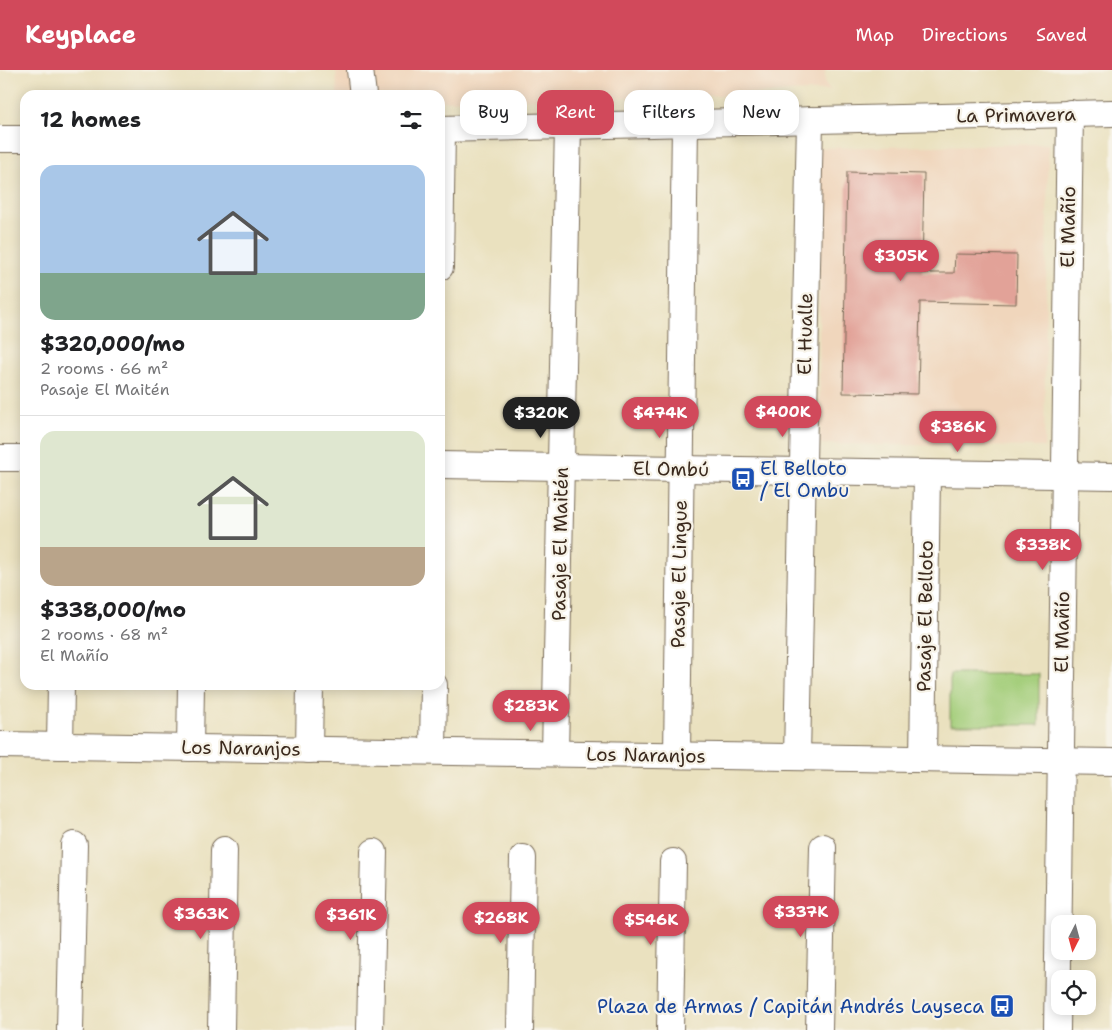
<!DOCTYPE html>
<meta charset="utf-8">
<style>
body{margin:0;font-family:"Shantell Sans",sans-serif;background:#f2f2f2;color:#202124;height:100vh;display:flex;flex-direction:column;font-size:19px;white-space:nowrap}
*{box-sizing:border-box;margin:0}
p{font-size:16px;color:#757577}
.icon{flex:none;width:28px;height:28px;fill:none;stroke:currentColor;stroke-width:2;stroke-linecap:round;stroke-linejoin:round}
.map{position:relative;flex:1;overflow:hidden}
.drawer{position:absolute;left:20px;top:20px;width:425px;height:600px;display:flex;flex-direction:column;background:#fff;border-radius:15px;box-shadow:0 2px 12px #0003}
.drawer>*{flex:none}
.banner{position:absolute;left:460px;top:20px;width:475px;height:45px;display:flex;gap:10px}
.needle{width:32px;rotate:186deg}
.controls{position:absolute;left:1051px;top:845px;display:grid;gap:10px}
.controls a{display:grid;place-items:center;width:45px;height:45px;border-radius:10px;background:#fff;box-shadow:0 2px 12px #0003;font-size:25px}
.price{position:absolute;translate:-50% -42px;padding:0 11px;border-radius:18px;background:#d1495b;color:#fff;font-size:16px;line-height:32px;filter:drop-shadow(0 1px 2px #0008)}
.price::after{content:'';position:absolute;left:50%;top:30px;width:15px;height:11px;margin-left:-8px;background:inherit;clip-path:polygon(0 0,100% 0,50% 100%)}
.price.active{background:#222;color:#fff}
ul{padding:0;list-style:none}
li{display:grid;align-content:center;gap:10px;height:265px;padding:0 20px}
li+li{border-top:1px solid #e0e0e0}
li span{display:grid;place-items:center;height:155px;border-radius:15px;color:#555}
li>.icon{margin-inline-start:auto}
span .icon{width:90px;height:90px;fill:#fffc;stroke-width:1}
li b{font-size:21px}
h2{display:flex;justify-content:space-between;align-items:center;height:60px;padding:0 20px;font-size:21px}
.chip{padding:0 18px;border-radius:15px;background:#fff;box-shadow:0 2px 12px #0003;font-size:18px;line-height:45px}
.chip.active{background:#d1495b;color:#fff}
header{display:flex;align-items:center;gap:30px;box-sizing:border-box;height:70px;padding:0 25px;background:#d1495b;color:#fff}
header strong{font-size:24px}
nav{display:flex;gap:28px;margin-inline-start:auto;font-size:18px}
.map>svg:first-child{display:block}
.built{fill:#f0d6bc}
.green{fill:#a3cd79;stroke:#6f7c4c}
.building{fill:#e2a298}
.lines{fill:none;stroke-linecap:round;stroke-linejoin:round}
.minor-casing{stroke:#786a56;stroke-width:28}
.minor{stroke:#fff;stroke-width:26}
.labels{text-anchor:middle;dominant-baseline:central;stroke-width:4.5;stroke-linejoin:round;paint-order:stroke}
.street-label{font-size:19px;fill:#3b2a1e;stroke:#f7f3e8}
.transit-label{font-size:19px;fill:#164399;stroke:#f7f3e8;text-anchor:start}
</style>
<header>
<strong>Keyplace</strong>
<nav><a>Map</a><a>Directions</a><a>Saved</a></nav>
</header>
<div class="map">
<svg width="1112" height="960" viewBox="0 0 1112 960">
<rect width="100%" height="100%" fill="#f7f3e8"/>
<filter id="ink" filterUnits="userSpaceOnUse"><feTurbulence type="fractalNoise" baseFrequency=".02" numOctaves="2"/><feDisplacementMap in="SourceGraphic" scale="10" xChannelSelector="R" yChannelSelector="G"/><feConvolveMatrix kernelMatrix="1 2 1 2 8 2 1 2 1" color-interpolation-filters="sRGB"/></filter>
<filter id="wash" filterUnits="userSpaceOnUse"><feTurbulence type="fractalNoise" baseFrequency=".0096" numOctaves="4" result="noise"/><feDisplacementMap in="SourceGraphic" scale="20" xChannelSelector="R" yChannelSelector="G"/><feGaussianBlur stdDeviation="1.12" result="paint"/><feColorMatrix in="noise" values="0 0 0 0 0 0 0 0 0 0 0 0 0 0 0 0 0 1.4 0 .05"/><feComposite in="paint" operator="in"/></filter>
<g filter="url(#wash)">
<rect width="100%" height="100%" fill="#eae1bf"/>
<g class="built">
<polygon points="336,0 825,0 825,13 830,20 684,27 440,31 440,25 337,25"/>
<polygon points="1048,74 1044,377 820,374 818,78"/>
</g>
<rect class="green" x="950" y="604" width="89" height="51"/>
<g id="blocks">
<polygon class="building" points="847,102 924,104 922,203 954,203 955,184 1017,185 1016,234 920,232 918,324 843,323"/>
</g>
</g>
<g filter="url(#ink)">
<use href="#blocks" fill-opacity="0" stroke="#786a56" stroke-width="1"/>
<g class="lines">
<defs>
<g id="minor">
<polyline points="360,0 363,25"/>
<polyline points="440,59 1112,43"/>
<polyline points="0,69 25,69"/>
<polyline points="440,197 442,59"/>
<polyline points="0,388 25,388"/>
<polyline points="440,395 1112,406"/>
<polyline points="0,675 1112,692"/>
<polyline points="60,676 61,615"/>
<polyline points="190,678 191,615"/>
<polyline points="309,680 310,615"/>
<polyline points="433,681 434,615"/>
<polyline points="555,683 568,56"/>
<polyline points="677,685 685,53"/>
<polyline points="797,687 810,50"/>
<polyline points="923,689 927,403"/>
<polyline points="70,960 74,775"/>
<polyline points="221,960 224,780"/>
<polyline points="370,960 374,782"/>
<polyline points="520,960 523,788"/>
<polyline points="670,960 673,792"/>
<polyline points="819,960 823,777"/>
<polyline points="1057,960 1070,43"/>
</g>
</defs>
<use href="#minor" class="minor-casing"/>
<use href="#minor" class="minor"/>
</g>
</g>
<defs>
<symbol id="bus-square" viewBox="-11 -11 22 22"><rect x="-9" y="-9" width="18" height="18" rx="4" fill="#1a4fb4" stroke="#f7f3e8"/><path d="M-5-6H5V4H4V6H2V4H-2V6H-4V4H-5ZM-3.5-4V0h7V-4ZM-3.5 1.2v1.5H-2V1.2ZM2 1.2v1.5H3.5V1.2Z" fill="#fff"/></symbol>
</defs>
<g fill-rule="evenodd">
<use href="#bus-square" x="729" y="395" width="28" height="28"/>
<use href="#bus-square" x="988" y="922" width="28" height="28"/>
</g>
<g class="labels">
<g class="street-label">
<text transform="translate(1016 45) rotate(-1)">La Primavera</text>
<text transform="translate(1068 157) rotate(-89)">El Mañío</text>
<text transform="translate(805 264) rotate(-89)">El Hualle</text>
<text transform="translate(671 399) rotate(1)">El Ombú</text>
<text transform="translate(560 474) rotate(-89)">Pasaje El Maitén</text>
<text transform="translate(679 504) rotate(-89)">Pasaje El Lingue</text>
<text transform="translate(925 546) rotate(-89)">Pasaje El Belloto</text>
<text transform="translate(1062 562) rotate(-89)">El Mañío</text>
<text transform="translate(241 678) rotate(1)">Los Naranjos</text>
<text transform="translate(646 685) rotate(1)">Los Naranjos</text>
</g>
<g class="transit-label">
<text x="760" y="398">El Belloto<tspan x="760" dy="22">/ El Ombu</tspan></text>
<text x="984" y="936" text-anchor="end">Plaza de Armas / Capitán Andrés Layseca</text>
</g>
</g>
</svg>
<div class="controls">
<a><svg class="needle" viewBox="-14 -14 28 28"><path d="M0-13l5 13h-10z" fill="#e53935"/><path d="M0 13l5-13h-10z" fill="#757577"/></svg></a>
<a><svg class="icon" aria-label="locate" viewBox="0 0 24 24"><circle cx="12" cy="12" r="6"/><path d="M12 2v4M12 18v4M2 12h4M18 12h4"/></svg></a>
</div>
<b class="price" style="left:901px;top:212px">$305K</b>
<b class="price" style="left:783px;top:368px">$400K</b>
<b class="price active" style="left:541px;top:369px">$320K</b>
<b class="price" style="left:660px;top:369px">$474K</b>
<b class="price" style="left:958px;top:383px">$386K</b>
<b class="price" style="left:1043px;top:501px">$338K</b>
<b class="price" style="left:531px;top:662px">$283K</b>
<b class="price" style="left:801px;top:868px">$337K</b>
<b class="price" style="left:201px;top:870px">$363K</b>
<b class="price" style="left:351px;top:871px">$361K</b>
<b class="price" style="left:501px;top:874px">$268K</b>
<b class="price" style="left:651px;top:876px">$546K</b>
<div class="banner">
<a class="chip">Buy</a>
<a class="chip active">Rent</a>
<a class="chip">Filters</a>
<a class="chip">New</a>
</div>
<section class="drawer">
<h2>12 homes<svg class="icon" aria-label="filters" viewBox="0 0 24 24"><path d="M4 7h16M4 17h16"/><circle cx="9" cy="7" r="2"/><circle cx="15" cy="17" r="2"/></svg></h2>
<ul>
<li><span style="background:linear-gradient(#a9c7e8 70%,#7fa58c 0)"><svg class="icon" aria-label="home" viewBox="0 0 24 24"><path d="M3 11l9-7 9 7M6 9v11h12V9"/></svg></span><div><b>$320,000/mo</b><p>2 rooms · 66 m²</p><p>Pasaje El Maitén</p></div></li>
<li><span style="background:linear-gradient(#dfe7d0 75%,#b9a48a 0)"><svg class="icon" aria-label="home" viewBox="0 0 24 24"><path d="M3 11l9-7 9 7M6 9v11h12V9"/></svg></span><div><b>$338,000/mo</b><p>2 rooms · 68 m²</p><p>El Mañío</p></div></li>
</ul>
</section>
</div>
